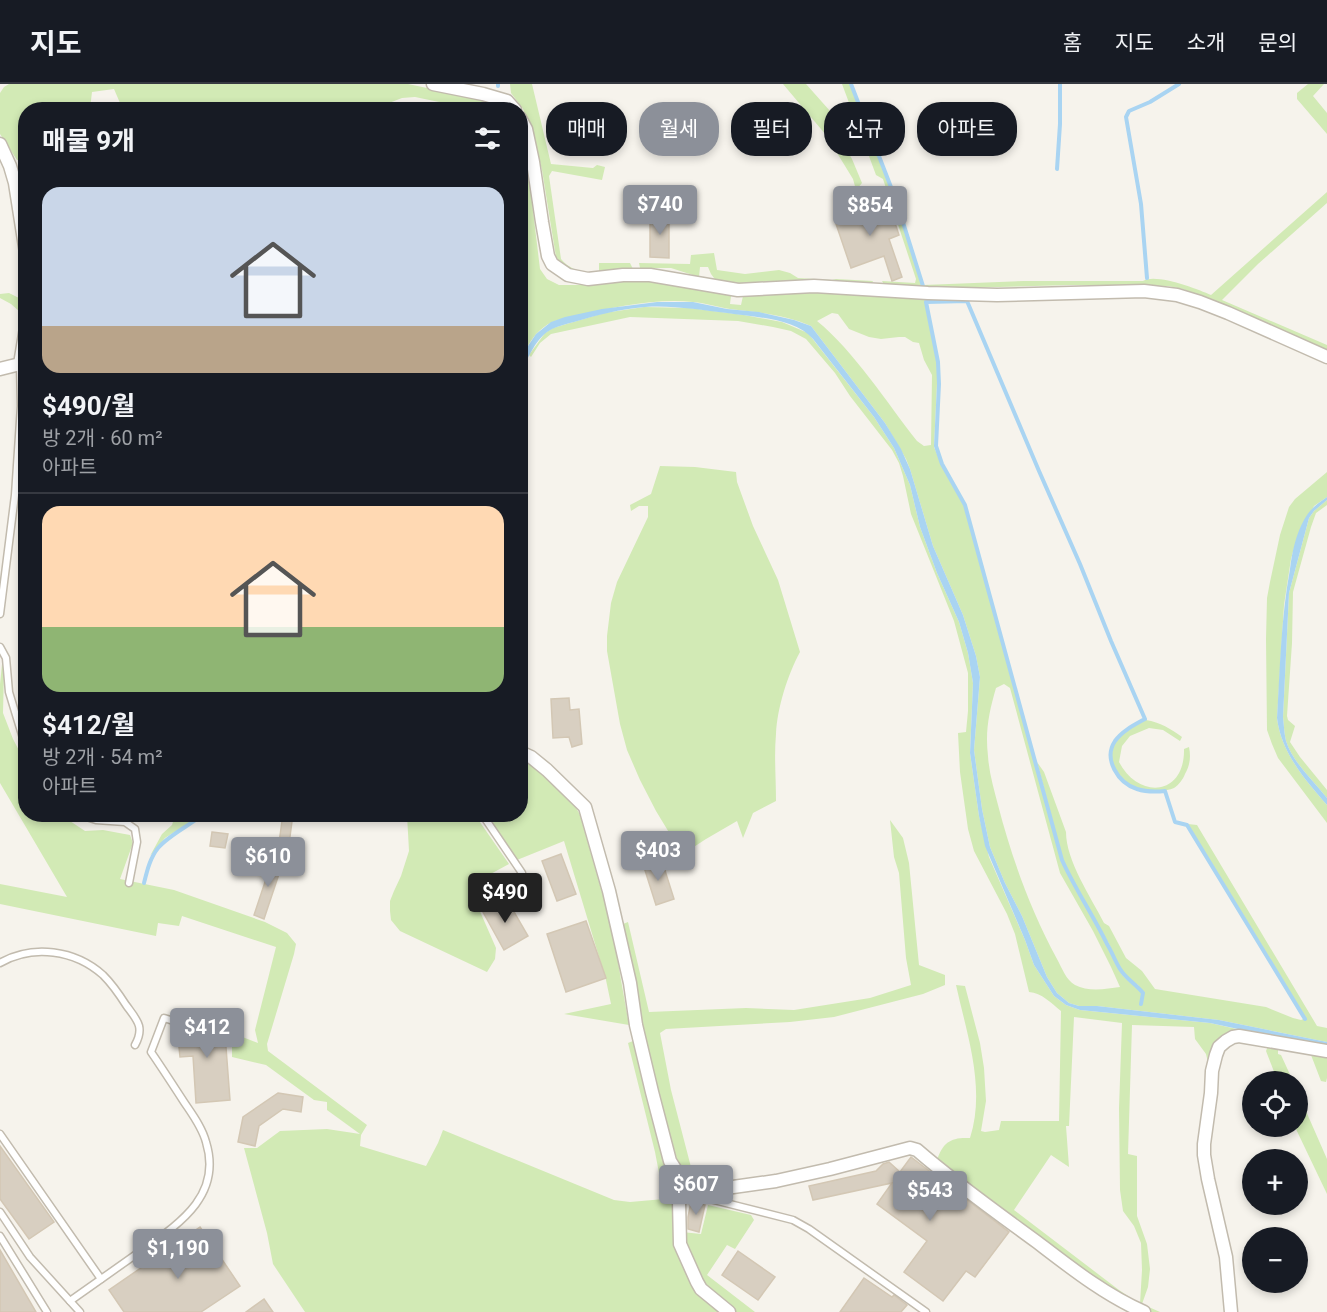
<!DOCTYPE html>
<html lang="ko">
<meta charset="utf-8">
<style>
body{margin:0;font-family:Roboto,"Noto Sans KR",sans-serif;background:#20242c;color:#f1f3f6;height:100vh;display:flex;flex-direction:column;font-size:22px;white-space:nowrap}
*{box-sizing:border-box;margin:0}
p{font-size:20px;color:#9ea1a6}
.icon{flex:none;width:33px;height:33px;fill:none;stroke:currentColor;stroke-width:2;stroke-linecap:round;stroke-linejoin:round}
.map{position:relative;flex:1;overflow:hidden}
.sheet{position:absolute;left:18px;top:18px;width:510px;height:720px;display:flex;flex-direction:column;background:#171b24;border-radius:24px;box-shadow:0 3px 9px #0003}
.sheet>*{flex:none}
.banner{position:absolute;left:546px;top:18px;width:570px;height:54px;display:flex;gap:12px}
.buttons{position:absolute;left:1242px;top:987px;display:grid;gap:12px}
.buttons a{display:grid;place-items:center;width:66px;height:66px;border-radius:50%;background:#171b24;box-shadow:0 3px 9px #0003;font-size:30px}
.price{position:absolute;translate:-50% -51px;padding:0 14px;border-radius:6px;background:#8c9099;color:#fff;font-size:20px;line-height:39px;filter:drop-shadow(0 2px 3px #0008)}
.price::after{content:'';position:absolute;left:50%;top:36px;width:18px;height:14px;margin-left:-9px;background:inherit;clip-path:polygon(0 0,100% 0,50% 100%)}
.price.current{background:#222;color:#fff}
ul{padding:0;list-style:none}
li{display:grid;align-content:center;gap:12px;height:318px;padding:0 24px}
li+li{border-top:2px solid #363941}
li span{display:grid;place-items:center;height:186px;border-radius:18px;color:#555}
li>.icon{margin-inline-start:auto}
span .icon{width:108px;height:108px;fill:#fffc;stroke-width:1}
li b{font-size:26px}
h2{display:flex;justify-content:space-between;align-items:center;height:72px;padding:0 24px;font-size:26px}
.chip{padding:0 21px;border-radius:24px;background:#171b24;box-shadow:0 3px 9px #0003;font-size:21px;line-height:54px}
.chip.current{background:#8c9099;color:#fff}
header{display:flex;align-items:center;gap:36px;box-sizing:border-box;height:84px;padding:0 30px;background:#171b24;border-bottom:2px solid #363941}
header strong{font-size:28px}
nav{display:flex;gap:33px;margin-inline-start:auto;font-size:21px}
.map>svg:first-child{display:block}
.green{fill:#d2eab5;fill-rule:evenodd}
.water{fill:#a9d4f2}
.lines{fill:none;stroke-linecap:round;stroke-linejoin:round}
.stream{stroke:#a9d4f2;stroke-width:4}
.building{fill:#d8cfc1;stroke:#d3c7b4;stroke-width:1.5}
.lane-casing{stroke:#c2bbae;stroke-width:9}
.street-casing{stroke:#c2bbae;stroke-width:15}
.lane{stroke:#fff;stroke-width:6}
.street{stroke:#fff;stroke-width:12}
</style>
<header>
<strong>지도</strong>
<nav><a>홈</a><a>지도</a><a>소개</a><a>문의</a></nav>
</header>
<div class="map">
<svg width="1327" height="1228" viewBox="0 0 1327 1228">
<rect width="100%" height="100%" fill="#f6f3ec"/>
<g class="green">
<polygon points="9,0 408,0 484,16 487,18 483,26 465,25 444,19 415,13 402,14 371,26 123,26 114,5 92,8 90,25 26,26 25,77 17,76 0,50 0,9 4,3"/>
<path d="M510,0H532L551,80L593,84L597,81L605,83L602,96L552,87L549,92L561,175C568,184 578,187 589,189C574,190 564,186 556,173L542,86L532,46L523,25L511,9Z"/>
<polygon points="783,0 806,0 830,27 830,38 852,75 862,99 856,106 853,95 826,51"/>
<path d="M842,0H850L895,117L922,203L924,201L1024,197H1143C1156,189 1197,205 1211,211L1327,108V119L1258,180L1222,216L1327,261V266L1213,217L1183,205L1168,202L1071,201L924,205L885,202L882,197L915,199L916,195L883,95L876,91Z"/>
<polygon points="1308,0 1324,0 1313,12 1327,29 1327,50 1297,15 1297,9"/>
<polygon points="413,20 437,22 446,25 396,25"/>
<path d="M520,53L528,85L540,185L547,195L559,201H578L606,197L647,196L731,212L730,220L741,221L743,212L769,208L789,207L925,214L929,240L934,260L937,279V300L934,363L941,380L964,422L1061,776C1074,805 1092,832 1106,860C1111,868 1114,878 1119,886C1124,896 1135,900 1142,909L1140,920H1142L1144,909L1138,901L1128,895L1121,886L1109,860L1071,792L1063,775L1058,757L1037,678L1044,688L1066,748C1066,777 1091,813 1104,839L1109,842L1126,874L1142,887L1155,905L1266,923L1293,934L1301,936L1306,934L1188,740L1197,741L1317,942L1327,944V958L1219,936L1097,922H1079L1069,919L1057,909L1047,893L1022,832L1005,799L990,763L982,725L974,666L980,593L976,572L963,531L933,462L910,385L906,375L885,339L811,242C787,231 756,228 730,225C718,223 706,219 693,218C657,214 614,223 579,231C567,234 554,235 544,243C533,251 526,264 521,276ZM832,229L838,230L849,245L869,253L881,255L899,253H905L913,258L919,259L924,276L932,291L931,361L924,362L917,357C887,319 854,267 817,237ZM1004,600L1010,604L1060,789L1093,847L1111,883L1120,903C1106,905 1088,908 1075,901C1066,896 1062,884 1057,875C1031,827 1012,775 998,721C994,705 989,689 988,672C985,647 989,628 996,604Z"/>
<polygon points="714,169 717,186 745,190 779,186 790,189 798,194 832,196 836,195 873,197 871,201 785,197 764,198 740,201 717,198 711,190 708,183 700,183 699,193 671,184 640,184 639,179 690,180 691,171"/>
<polygon points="599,179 630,179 633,185 599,188"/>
<polygon points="9,209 21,215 20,228 11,220 0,214 0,210"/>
<path d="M644,223L690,224L744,231L782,238L808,249L874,333L894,364L910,401L920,443L937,489L959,538L968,569L973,599L970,669L979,732L989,773L1025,856L1034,881L1054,912L1066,921L1080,926L1210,939L1268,952L1232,951L1210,987L1206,970L1195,955L1194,943L1132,941L1128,1070L1137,1072V1132L1147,1160L1150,1185L1148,1203L1142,1220L1160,1228H1151L1118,1213L937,1076C943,1058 951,1053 970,1054C986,1004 967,951 956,901L965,902L980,959L984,984L986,1017L981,1047L985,1048L999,1046L1001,1037H1059L1061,927C1051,919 1042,909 1029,908L1015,850L1007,830L974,767L968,745L960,688L958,649L966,648L968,627V589L954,537L911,430L903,392L899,379L892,366L850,312L835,289L806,255L791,247L773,243L738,237L630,233L551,250L540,259L531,273L529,271L545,249L553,244L604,229ZM1074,933L1122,939L1119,1024L1120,1106L1123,1127L1134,1142L1141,1159L1142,1186L1140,1220L1119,1206L1014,1126L1051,1071L1069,1083L1066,1042H1069Z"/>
<path d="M660,382L695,383L736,388L737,398L753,442L778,496L800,568C788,590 777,624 776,650C774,672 776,694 776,717L753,729L743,754L737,737L706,755L686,768L676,760L656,727L640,696L627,666L620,640L607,567V552L611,519L617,498L648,433V422H639L631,427L630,421L651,410Z"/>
<path d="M1327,388V413L1314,422L1294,464L1291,475L1284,521L1277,634C1281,668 1305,696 1327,721V739L1278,674L1272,660L1267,646L1266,555L1267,514L1270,498L1280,451L1289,423L1295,415Z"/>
<path d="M1327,416V421L1316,429L1311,443L1293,508L1292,559L1287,632L1288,636L1295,642L1290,658L1300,673L1327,706V714C1313,696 1293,679 1286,657C1284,649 1284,641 1283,633L1289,509L1309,434L1314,427Z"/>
<polygon points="2,580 4,587 3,629 13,655 25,678 26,730 61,731 85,747 103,746 130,751 133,759 120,795 174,806 265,838 287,849 296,860 294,870 267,960 268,967 367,1041 361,1051 360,1062 426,1082 438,1059 443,1046 614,1116 630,1118 664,1115 655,1068 628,959 633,957 670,1100 677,1117 695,1199 726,1228 305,1228 273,1180 267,1149 244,1064 257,1064 280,1047 327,1045 360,1050 327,1026 327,1018 314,1016 266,981 232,973 232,949 258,959 255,946 276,863 182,832 179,842 158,839 156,852 0,820 0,800 67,813 0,699 0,600"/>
<path d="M1146,636C1160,638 1171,645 1182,653L1180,657L1163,646L1149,644L1130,652L1122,662L1119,678C1139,716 1185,712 1184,665L1189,663C1191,673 1190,681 1185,690C1183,695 1179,701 1174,704C1170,706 1164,706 1160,707C1139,708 1114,698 1112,674C1112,668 1112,662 1116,657C1123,647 1136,641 1146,636Z"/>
<path d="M521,671C538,680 572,713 580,731L613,847L621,896L629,941L564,930L611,920L606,896L564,757L517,776L486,731L520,730Z"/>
<polygon points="175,731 201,731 165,754 150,772 162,750 172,741"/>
<polygon points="407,731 475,731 509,780 485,793 491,807 475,816 496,864 495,875 487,888 400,847 391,836 390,827 390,817 394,807 401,792 409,767"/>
<polygon points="890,736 903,754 909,779 919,881 945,891 945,901 923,910 834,933 790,938 666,945 660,949 671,1006 692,1087 692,1095 680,1085 658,1011 641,936 623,840 628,838 649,928 746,924 794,926 870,914 911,901 906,874 899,789 894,773"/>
<path d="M1238,954L1327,969V994L1326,998L1321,997L1311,971L1278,964V970L1281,971L1293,997L1278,998L1266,967L1268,962C1257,959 1238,956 1228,962C1222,965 1220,973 1218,979L1210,1062V1083L1230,1164L1233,1179L1232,1184L1208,1079L1218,969Z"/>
<polygon points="1298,1009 1327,1075 1327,1110 1295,1043 1298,1042"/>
<polygon points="708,1121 751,1131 754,1136 735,1165 727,1161 707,1191 755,1228 731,1228 702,1204 682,1148 701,1150"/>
</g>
<g class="water">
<path d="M657,218H693L727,225L759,228L794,236L811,242L885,339L901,365L910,385L933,462L963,531L976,572L980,593L974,666L982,725L990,763L1005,799L1022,832L1047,893L1057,909L1069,919L1079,922H1097L1219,936L1327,958V964L1210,939L1080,926L1066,921L1054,912L1034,881L1025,856L985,762L979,732L970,669L973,599L968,569L959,538L937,489L920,443L910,401L894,364L874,333L813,255C795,234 753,233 727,229C700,226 672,221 645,223C620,225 597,231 574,238C566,240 558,242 552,245C536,253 528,274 521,289L520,276L526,265L536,250L551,238L565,233L602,225Z"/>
<path d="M1327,413V416L1314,427L1309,434L1289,509L1283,633C1284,641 1284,649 1286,657C1293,679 1313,696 1327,714V721C1305,696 1281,668 1277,634C1280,584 1281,534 1290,485C1292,468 1296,450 1304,436C1310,425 1317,420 1327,413Z"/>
</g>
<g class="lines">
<g class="stream">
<polyline points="851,0 896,116 923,202"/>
<polyline points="498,2 498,0"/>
<polyline points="1057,85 1060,40 1060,0"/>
<polyline points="1147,194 1141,120 1126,33 1129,27 1150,18 1179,0"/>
<path d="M144,799C147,787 150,774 158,764C169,751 190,741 204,730"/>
<path d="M1141,920L1143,909C1136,900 1126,895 1120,885C1115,877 1112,868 1107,860C1093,831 1075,805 1062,776L965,421L942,380L936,362L939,300L938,278L926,218L967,217L1039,387L1080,480L1111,557L1145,635C1134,641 1122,647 1115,657C1103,675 1118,699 1137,705C1146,708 1155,708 1165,707L1175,738L1187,741L1305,935"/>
</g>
</g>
<g class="building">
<polygon points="888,118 899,151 889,155 902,193 892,197 884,172 851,184 835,137"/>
<polygon points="650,131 669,132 669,174 650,173"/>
<polygon points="569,614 570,626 579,625 582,660 572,663 569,653 553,654 551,615"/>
<polygon points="283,730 293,730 289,760 279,759"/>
<polygon points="212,748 228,750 225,764 210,762"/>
<polygon points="561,770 576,810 557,817 542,777"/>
<polygon points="273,774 283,778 264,835 254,831"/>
<polygon points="661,774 674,815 656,821 643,780"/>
<polygon points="506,814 528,852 504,866 483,828"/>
<polygon points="586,837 606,894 566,908 547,850"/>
<polygon points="224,937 230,1016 196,1019 193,972 180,973 177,944 184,945 187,943 188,940"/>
<polygon points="278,1009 303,1013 301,1028 283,1025 259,1042 255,1062 238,1058 243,1033"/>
<polygon points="0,1062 54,1138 29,1155 0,1115"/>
<polygon points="911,1073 1009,1148 975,1193 966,1187 943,1217 904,1188 927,1157 877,1120 892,1099 813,1116 809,1102 876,1087 883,1080 889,1078 900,1088"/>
<polygon points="691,1118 705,1121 699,1148 688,1145 688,1133"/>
<polygon points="200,1143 240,1202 201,1228 124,1228 109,1206"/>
<polygon points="0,1166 36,1228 0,1228"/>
<polygon points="738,1167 775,1193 758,1216 722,1191"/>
<polygon points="864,1194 892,1213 894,1211 907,1221 901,1228 840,1228"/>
<polygon points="264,1215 273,1228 246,1228"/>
</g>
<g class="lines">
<defs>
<g id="lane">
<polyline points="0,530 15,411 21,322 20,280"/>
<polyline points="0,563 6,574 9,608 26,664"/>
<polyline points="77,730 96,736 125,738 135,745 137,758 129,799"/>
<polyline points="482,730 522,789"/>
<path d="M0,879C33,860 75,866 103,891C112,900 119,910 126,921C137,936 145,943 135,961"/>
<polyline points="0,1050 101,1195"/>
<polyline points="685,1107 690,1110 793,1136 809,1145 926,1228"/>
<polyline points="0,1128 30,1173 80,1228"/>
<polyline points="0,1152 47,1228"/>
<path d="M70,1217C93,1201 115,1185 138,1169C177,1141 223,1113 206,1058C202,1043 192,1030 184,1018C173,1001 162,984 151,968L164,934L183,940"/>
</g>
<g id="street">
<polyline points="433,0 483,10 507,17 515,26"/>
<polyline points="520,34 526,45 533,78 542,138 548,172 552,180 568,191 588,195 623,191 650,191 738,206 814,202 928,209 997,211 1144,207 1177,211 1200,218 1228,229 1327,273"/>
<polyline points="0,60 10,82 15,99 26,169"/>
<polyline points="0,285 20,280 26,244"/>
<path d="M520,668L531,673L547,686L585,723L609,807L630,899L636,941L652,1008L670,1077L677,1088L689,1098L701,1101L714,1104H726L776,1097L830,1085L910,1064L917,1066C955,1099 996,1128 1037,1158C1071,1184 1105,1211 1144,1228"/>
<polyline points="689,1098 679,1117 680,1160 697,1198 701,1205 729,1228"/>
<polyline points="1231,1228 1226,1173 1208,1095 1204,1071 1204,1060 1211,1009 1212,987 1216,971 1219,963 1226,957 1233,953 1239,952 1327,967"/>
</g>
</defs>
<use href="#lane" class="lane-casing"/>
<use href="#street" class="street-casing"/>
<use href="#lane" class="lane"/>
<use href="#street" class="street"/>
</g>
</svg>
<div class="buttons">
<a><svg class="icon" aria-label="locate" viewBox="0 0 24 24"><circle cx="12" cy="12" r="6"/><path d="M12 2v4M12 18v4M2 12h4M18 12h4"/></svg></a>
<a>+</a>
<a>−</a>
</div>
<b class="price" style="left:660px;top:152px">$740</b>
<b class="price" style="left:870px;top:153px">$854</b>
<b class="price" style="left:658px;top:798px">$403</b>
<b class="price" style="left:268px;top:804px">$610</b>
<b class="price current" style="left:505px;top:840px">$490</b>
<b class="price" style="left:207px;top:975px">$412</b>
<b class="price" style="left:696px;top:1132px">$607</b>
<b class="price" style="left:930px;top:1138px">$543</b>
<b class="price" style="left:178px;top:1196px">$1,190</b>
<div class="banner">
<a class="chip">매매</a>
<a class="chip current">월세</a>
<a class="chip">필터</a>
<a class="chip">신규</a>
<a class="chip">아파트</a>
</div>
<section class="sheet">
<h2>매물 9개<svg class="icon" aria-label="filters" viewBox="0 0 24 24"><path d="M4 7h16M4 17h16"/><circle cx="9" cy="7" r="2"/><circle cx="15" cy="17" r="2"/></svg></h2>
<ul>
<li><span style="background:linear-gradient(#c9d6e8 75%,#b9a48a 0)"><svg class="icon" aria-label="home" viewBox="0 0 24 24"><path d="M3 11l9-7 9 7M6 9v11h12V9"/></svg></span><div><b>$490/월</b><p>방 2개 · 60 m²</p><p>아파트</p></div></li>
<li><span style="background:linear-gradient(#ffd9b3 65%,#8fb573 0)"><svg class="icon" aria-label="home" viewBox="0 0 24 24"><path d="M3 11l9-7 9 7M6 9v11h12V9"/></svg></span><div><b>$412/월</b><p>방 2개 · 54 m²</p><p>아파트</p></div></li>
</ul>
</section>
</div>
